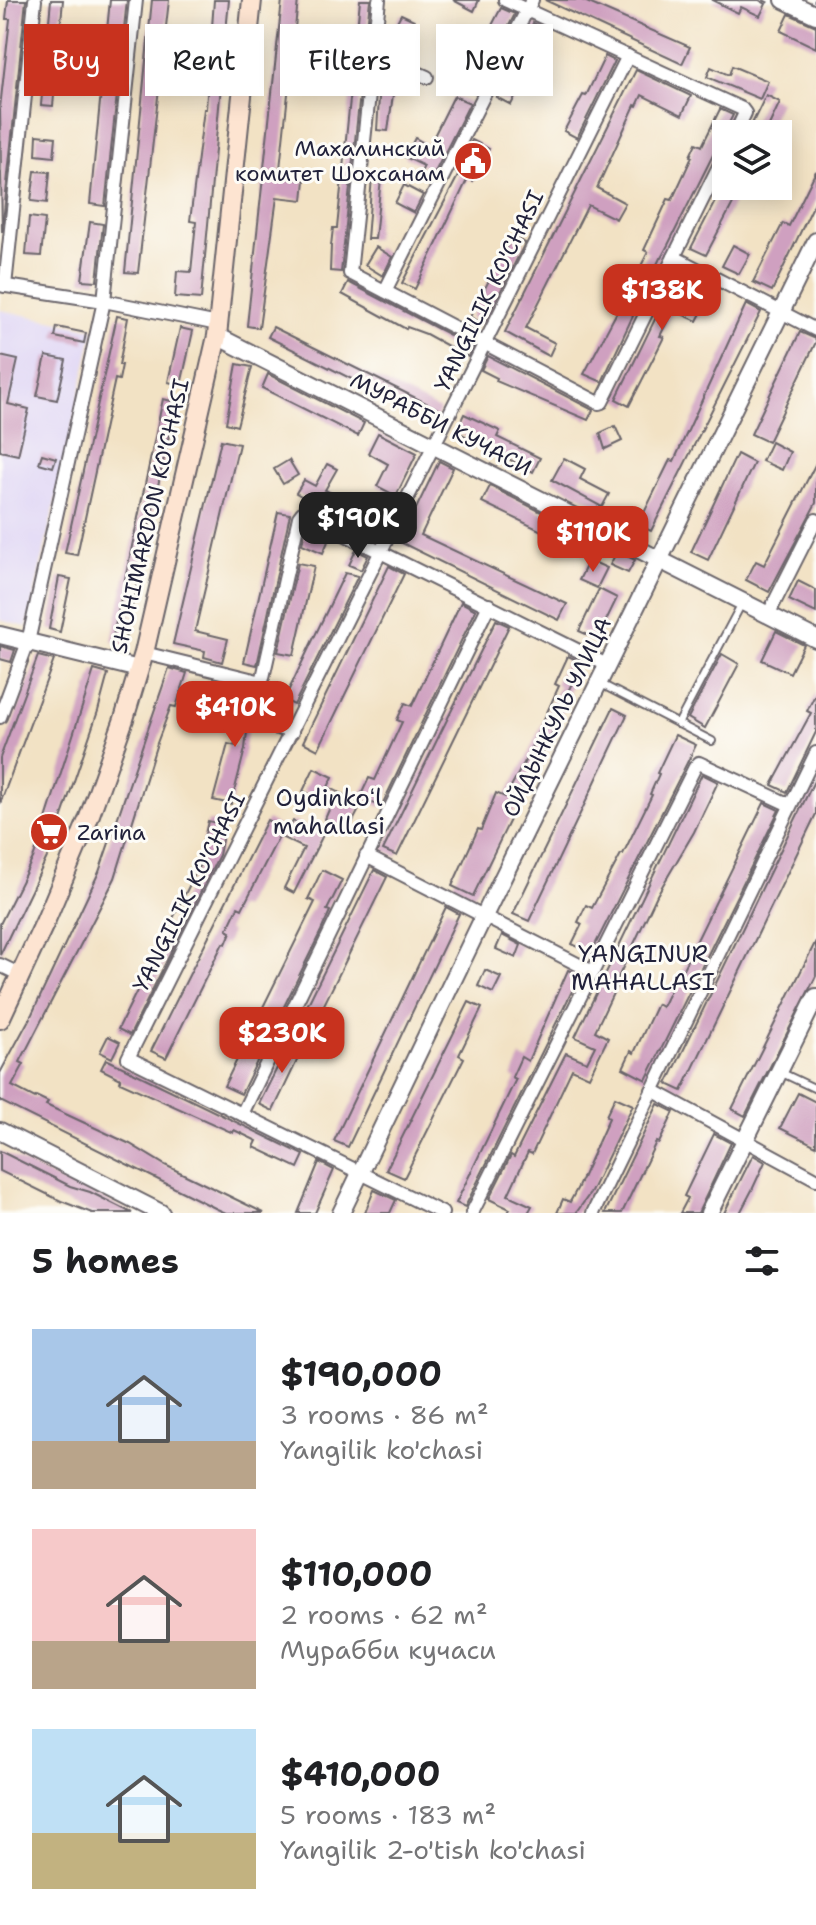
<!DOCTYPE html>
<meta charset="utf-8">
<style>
body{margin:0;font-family:"Shantell Sans",sans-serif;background:#f6f6f6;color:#202124;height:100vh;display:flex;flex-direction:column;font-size:30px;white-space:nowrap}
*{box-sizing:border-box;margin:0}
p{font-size:26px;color:#757577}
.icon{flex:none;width:44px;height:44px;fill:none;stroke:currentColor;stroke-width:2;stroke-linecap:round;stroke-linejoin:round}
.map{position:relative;height:1213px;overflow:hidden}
.sheet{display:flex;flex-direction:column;background:#fff;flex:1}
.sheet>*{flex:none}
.hud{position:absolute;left:24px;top:24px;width:768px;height:72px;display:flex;gap:16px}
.buttons{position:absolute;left:712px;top:120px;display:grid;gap:16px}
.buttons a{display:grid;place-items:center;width:80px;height:80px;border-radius:0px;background:#fff;box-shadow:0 4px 20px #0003;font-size:40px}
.price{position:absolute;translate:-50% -68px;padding:0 18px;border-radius:16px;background:#c8321e;color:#fff;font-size:26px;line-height:52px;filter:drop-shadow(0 2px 4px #0008)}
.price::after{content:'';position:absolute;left:50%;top:48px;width:24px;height:18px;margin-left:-12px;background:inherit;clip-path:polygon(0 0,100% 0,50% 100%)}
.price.current{background:#222;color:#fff}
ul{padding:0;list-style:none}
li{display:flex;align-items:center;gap:24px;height:200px;padding:0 32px}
li span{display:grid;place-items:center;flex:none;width:224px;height:160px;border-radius:0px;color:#555}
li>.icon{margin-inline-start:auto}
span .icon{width:96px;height:96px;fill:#fffc;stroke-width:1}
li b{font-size:34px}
h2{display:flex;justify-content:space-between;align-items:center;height:96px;padding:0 32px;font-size:34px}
.pill{padding:0 28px;border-radius:0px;background:#fff;box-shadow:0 4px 20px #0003;font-size:28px;line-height:72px}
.pill.current{background:#c8321e;color:#fff}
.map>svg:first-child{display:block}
.built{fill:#dfd5f5}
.building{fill:#cfa0c0}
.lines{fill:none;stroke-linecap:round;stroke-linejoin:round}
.service-casing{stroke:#6b656b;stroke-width:10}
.minor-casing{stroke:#6b656b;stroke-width:16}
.tertiary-casing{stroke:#6b656b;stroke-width:20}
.secondary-casing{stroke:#6b656b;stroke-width:22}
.path{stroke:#6b656b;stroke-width:2;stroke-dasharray:6 6;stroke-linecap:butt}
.service{stroke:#fff;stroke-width:6}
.minor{stroke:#fff;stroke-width:12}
.tertiary{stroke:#fff;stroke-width:16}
.secondary{stroke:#fde4d1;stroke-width:18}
.rail{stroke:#22223b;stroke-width:3;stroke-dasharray:12 6;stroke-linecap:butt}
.labels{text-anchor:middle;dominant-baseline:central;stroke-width:6;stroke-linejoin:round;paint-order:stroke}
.poi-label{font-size:22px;fill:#22223b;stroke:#fdfcf7;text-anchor:end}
.street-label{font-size:22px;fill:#22223b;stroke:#fdfcf7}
.neighbourhood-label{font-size:24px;fill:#22223b;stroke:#fdfcf7}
</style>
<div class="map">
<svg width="816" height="1213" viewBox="0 0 816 1213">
<rect width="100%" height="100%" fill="#fdfcf7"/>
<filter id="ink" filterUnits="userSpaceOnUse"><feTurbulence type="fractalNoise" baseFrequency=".0125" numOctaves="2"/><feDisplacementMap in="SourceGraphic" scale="16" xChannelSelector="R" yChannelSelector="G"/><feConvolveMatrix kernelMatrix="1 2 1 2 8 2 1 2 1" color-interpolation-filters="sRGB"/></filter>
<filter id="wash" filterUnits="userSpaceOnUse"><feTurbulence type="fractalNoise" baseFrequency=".006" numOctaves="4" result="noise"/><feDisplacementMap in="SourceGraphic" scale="32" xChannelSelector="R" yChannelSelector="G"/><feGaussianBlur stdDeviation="1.8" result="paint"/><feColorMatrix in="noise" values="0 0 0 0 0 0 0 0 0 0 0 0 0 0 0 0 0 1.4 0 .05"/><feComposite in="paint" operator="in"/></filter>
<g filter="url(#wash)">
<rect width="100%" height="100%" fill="#f2e2c4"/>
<polygon class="built" points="0,310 94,329 27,627 0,620"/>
<g id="blocks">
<g class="building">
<polygon points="8,0 26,0 2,232 0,108 10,19 6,19"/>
<polygon points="51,0 63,0 53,106 41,105"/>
<polygon points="110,0 127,0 105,206 90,204"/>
<polygon points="152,0 169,0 138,273 125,272"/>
<polygon points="214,0 229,0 201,299 175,297 177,271 191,272 196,222 190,221 204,109 206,109"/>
<polygon points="282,0 298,0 279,178 305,180 303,200 277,197 259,328 247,326"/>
<polygon points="360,0 370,0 341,272 330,271 331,246 333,228 337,228"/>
<polygon points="453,0 479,0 474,11"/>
<polygon points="545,0 582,0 690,47 682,64"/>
<polygon points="712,0 759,0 766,4 760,16 741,7 738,13"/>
<polygon points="501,8 515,14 477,88 463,81"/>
<polygon points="401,14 414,20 404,39 391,33"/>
<polygon points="789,14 816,26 816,48 781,31"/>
<polygon points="533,23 546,29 537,47 524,41"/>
<polygon points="605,56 615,61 577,138 564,131 583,95 586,96"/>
<polygon points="515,60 530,67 511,105 496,97"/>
<polygon points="381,66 396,73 388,131 377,130"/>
<polygon points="732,66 768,81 760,99 707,77 711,67 729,75"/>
<polygon points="636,70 691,96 682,115 642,95 637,106 635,105 597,188 625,203 616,219 588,205 526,328 555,343 549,356 505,332"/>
<polygon points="766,95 780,102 771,121 765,134 747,134"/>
<polygon points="454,96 470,103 431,180 420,174 424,166 405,157 415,138 429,146"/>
<polygon points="720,109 733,115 668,245 661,258 660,258 602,382 584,374 635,278 648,252 644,250 668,199 672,200 692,157 690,156 696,143 702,146"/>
<polygon points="37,135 56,137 54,157 36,155"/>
<polygon points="472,140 489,149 473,181 468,178 415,289 402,283 459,174 456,172"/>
<polygon points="35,171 50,172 47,203 31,201"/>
<polygon points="816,171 816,200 772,291 753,282 783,223 789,226"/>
<polygon points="372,177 381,178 375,239 367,239"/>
<polygon points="404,185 423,195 414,213 395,203"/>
<polygon points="723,186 742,186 706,255 691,248"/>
<polygon points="29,217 45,219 41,256 26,255"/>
<polygon points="90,222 103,224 97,281 82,280"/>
<polygon points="512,236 525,243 484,324 470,317"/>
<polygon points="733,245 750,254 739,274 722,266"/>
<polygon points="376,247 392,257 383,276 365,265"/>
<polygon points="679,270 693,277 686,289 708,300 697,321 673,310 660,336 664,337 658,349 629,406 616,399"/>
<polygon points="348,282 473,347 468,357 426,334 407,327 406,329 342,294"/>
<polygon points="746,304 761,312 651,531 638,525 670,460 674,461"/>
<polygon points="117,316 128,318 119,365 122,365 119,380 115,379 77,555 65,553"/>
<polygon points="57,327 86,333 84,343 55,337"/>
<polygon points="273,327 440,410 435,421 268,337"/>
<polygon points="180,328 193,331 181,385 168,382"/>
<polygon points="800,332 816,339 816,342 768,442 751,434"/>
<polygon points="0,356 18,360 8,404 29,409 18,455 0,451"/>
<polygon points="46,356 66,360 57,400 37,396"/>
<polygon points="488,356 593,410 588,420 496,381 497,378 481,370"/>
<polygon points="237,364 252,367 237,426 226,423"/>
<polygon points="268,374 364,423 358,436 262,388"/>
<polygon points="163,399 176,402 124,644 112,641"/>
<polygon points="464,414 500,431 497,437 540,458 533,472 456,431"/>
<polygon points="615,426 622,441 605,449 600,433"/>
<polygon points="378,433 417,453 396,496 377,486 388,464 368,453"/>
<polygon points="221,440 239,444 195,631 228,639 222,662 204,657 205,651 173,644"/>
<polygon points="771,442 790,452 782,470 762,461"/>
<polygon points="42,454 56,458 53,467 39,463"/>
<polygon points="737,454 754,463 708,560 691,552"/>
<polygon points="564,458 585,469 580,479 609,494 602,507 552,480"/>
<polygon points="289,460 298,475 283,484 274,469"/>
<polygon points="439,461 453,468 421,535 567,604 559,620 400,542"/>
<polygon points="816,463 816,503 769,592 746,580 756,561 764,565"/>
<polygon points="327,464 337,469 325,490 347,501 350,496 387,515 375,539 355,528 356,526 325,512 326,510 296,493 304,480 315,486"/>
<polygon points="490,486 598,541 591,555 482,502"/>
<polygon points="278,512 290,514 257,665 244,662"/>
<polygon points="306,525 330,537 323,553 302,544"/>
<polygon points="356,550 368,556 361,570 349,565"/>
<polygon points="617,551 635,560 628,573 610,565"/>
<polygon points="589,560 607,568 597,588 579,580"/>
<polygon points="298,563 314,566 294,655 278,652"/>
<polygon points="389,566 404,574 318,750 303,742"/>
<polygon points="345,573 358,576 294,705 284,700"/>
<polygon points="59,577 71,579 60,632 49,629"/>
<polygon points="798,581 816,590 816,613 789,600"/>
<polygon points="599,589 617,598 597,639 579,631"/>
<polygon points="461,602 476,610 381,807 360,797 369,778 375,780 402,722 397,720 405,703 412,706"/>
<polygon points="496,620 509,626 397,856 383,850"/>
<polygon points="776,631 804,645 790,673 762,660"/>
<polygon points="0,646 15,650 11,662 0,659"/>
<polygon points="722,654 739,664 705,728 688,718"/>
<polygon points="38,656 54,660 0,804 0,758"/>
<polygon points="568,656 581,662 568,692 571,694 473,896 452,886 478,829 481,830 496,793 505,797 524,763 559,686 555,684"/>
<polygon points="169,668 187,673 176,707 171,706 157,743 115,878 20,1062 24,1064 12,1086 35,1098 36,1096 48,1102 46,1105 130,1144 165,1165 264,1213 226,1213 217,1209 0,1101 0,1073 32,1014 99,872"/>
<polygon points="94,670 108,674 98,711 50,851 0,955 0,924 34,856"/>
<polygon points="236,685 252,689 245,749 231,804 213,800 228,744 236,746 242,722 234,720 239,700 233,699"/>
<polygon points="816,693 816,732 787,792 772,785 811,713 807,711"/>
<polygon points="613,708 627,715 529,921 513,914"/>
<polygon points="675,735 696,745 591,953 572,944 582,924 578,922 586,905 592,908 621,854 623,854 652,795 650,794 659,774 657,773"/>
<polygon points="314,768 333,777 328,787 362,804 348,831 325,819 331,805 303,791"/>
<polygon points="702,774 718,782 694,832 657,895 614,986 616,987 595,1031 608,1038 589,1077 572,1069 532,1154 528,1152 508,1195 532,1206 528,1213 508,1213 510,1209 489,1199 511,1155 514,1157 566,1053 587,1062 595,1046 575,1037"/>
<polygon points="816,777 816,814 682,1091 667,1084"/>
<polygon points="764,803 779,810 646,1080 623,1068 631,1051 634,1053 657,1004 662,1007 675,980 677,981"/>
<polygon points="267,820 288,831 293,821 323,835 294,893 284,888 304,848 279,836 242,909 238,907 227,930 231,932 226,944 223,943 166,1058 151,1051"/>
<polygon points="208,821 225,825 219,855 130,1035 118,1029 204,856 200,856"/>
<polygon points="322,870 342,880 327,910 330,911 321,931 241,1094 224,1086 315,902 308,899"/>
<polygon points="374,870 387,877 317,1019 304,1012"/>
<polygon points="446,907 459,914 348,1147 334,1141"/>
<polygon points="502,935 521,945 516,958 496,949"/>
<polygon points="816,941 816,976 745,1116 732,1109"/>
<polygon points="485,970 501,977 493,993 478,986"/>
<polygon points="568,970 580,975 465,1207 456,1203 516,1079 512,1077 521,1057 528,1061"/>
<polygon points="469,1002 482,1008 459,1055 464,1058 404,1178 386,1170"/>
<polygon points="108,1036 120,1042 112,1058 100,1052"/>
<polygon points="292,1038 305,1044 273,1111 259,1104"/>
<polygon points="106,1059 304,1155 298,1168 254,1147 257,1141 234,1130 233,1133 120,1082 121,1079 101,1069"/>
<polygon points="798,1093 816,1102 816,1146 780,1128"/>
<polygon points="615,1097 633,1105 591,1192 576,1213 557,1213 563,1199 570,1202 578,1187 609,1118 606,1116"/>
<polygon points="658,1104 674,1112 659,1143 656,1142 622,1213 605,1213"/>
<polygon points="714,1134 731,1143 698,1213 680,1213 688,1198 684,1196"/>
<polygon points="0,1151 70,1186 90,1192 132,1213 92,1213 61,1201 0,1171"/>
<polygon points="753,1155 765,1162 752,1190 740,1213 724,1213"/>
<polygon points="319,1162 334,1170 327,1186 315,1213 298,1213"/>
<polygon points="374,1190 396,1200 390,1213 365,1213"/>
</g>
</g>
</g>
<g filter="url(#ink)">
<use href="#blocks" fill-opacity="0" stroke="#6b656b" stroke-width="2"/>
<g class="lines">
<defs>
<g id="service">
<polyline points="599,683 712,741"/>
<polyline points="678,724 742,603"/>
<polyline points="780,1072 816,1089"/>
</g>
<g id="minor">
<polyline points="379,0 350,273 599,403 602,402 726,152"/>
<polyline points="505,0 742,109 745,113 735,134"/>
<polyline points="373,53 427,77"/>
<polyline points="674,257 816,330"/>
<polyline points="0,285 104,301 218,324"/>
<polyline points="5,286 35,0"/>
<polyline points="385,291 532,0"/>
<polyline points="768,615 816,520"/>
<polyline points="144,653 262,682"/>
<polyline points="0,717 28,642 104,301 136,0"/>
<polyline points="292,732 256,722 262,682 299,517 302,513 607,665"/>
<polyline points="366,856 593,972"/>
<polyline points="0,965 21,975"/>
<polyline points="652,1090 816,1179"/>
<polyline points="242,1114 489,605"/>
<polyline points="442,1213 128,1058 628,56"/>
<polyline points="472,1213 695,767 699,763 790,805"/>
<polyline points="593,1213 816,753"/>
</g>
<g id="tertiary">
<polyline points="784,0 816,15"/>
<polyline points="217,336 816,639"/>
<polyline points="0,635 139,669"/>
<polyline points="0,1131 161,1213"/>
<polyline points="341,1213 483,918 816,241"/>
<polyline points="709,1213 816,997"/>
</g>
<polyline id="secondary" points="0,1019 45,922 88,820 124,719 144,653 217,336 252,0"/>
</defs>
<use href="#service" class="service-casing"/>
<use href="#minor" class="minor-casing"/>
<use href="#tertiary" class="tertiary-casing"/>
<use href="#secondary" class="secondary-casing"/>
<polyline class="path" points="763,0 773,5"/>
<use href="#service" class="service"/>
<use href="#minor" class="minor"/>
<use href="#tertiary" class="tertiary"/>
<use href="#secondary" class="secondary"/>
<polyline class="rail" points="814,0 816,1"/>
</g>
</g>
<defs>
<symbol id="civic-disc" viewBox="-11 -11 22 22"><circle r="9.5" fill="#c8321e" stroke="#fdfcf7"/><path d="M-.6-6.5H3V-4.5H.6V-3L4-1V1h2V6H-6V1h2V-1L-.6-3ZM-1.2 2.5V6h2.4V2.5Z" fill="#fff"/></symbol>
<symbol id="supermarket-disc" viewBox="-11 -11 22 22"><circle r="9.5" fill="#c8321e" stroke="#fdfcf7"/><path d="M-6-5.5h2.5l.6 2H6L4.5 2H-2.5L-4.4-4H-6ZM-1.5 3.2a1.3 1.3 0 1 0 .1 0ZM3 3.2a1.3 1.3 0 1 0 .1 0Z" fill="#fff"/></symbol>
</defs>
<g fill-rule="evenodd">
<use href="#civic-disc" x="451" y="139" width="44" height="44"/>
<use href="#supermarket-disc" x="27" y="810" width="44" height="44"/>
</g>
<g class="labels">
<g class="poi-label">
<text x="445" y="148">Махалинский<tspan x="445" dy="25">комитет Шохcанам</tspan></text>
<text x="77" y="832" text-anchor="start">Zarina</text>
</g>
<g class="street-label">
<text transform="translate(489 291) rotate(-64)">YANGILIK KO'CHASI</text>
<text transform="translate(441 424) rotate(27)">МУРАББИ КУЧАСИ</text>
<text transform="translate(150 516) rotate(-77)">SHOHIMARDON KO'CHASI</text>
<text transform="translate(557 717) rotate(-64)">ОЙДЫНКУЛЬ УЛИЦА</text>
<text transform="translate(189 892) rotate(-63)">YANGILIK KO'CHASI</text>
</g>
<g class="neighbourhood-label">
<text x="329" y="798">Oydinkoʻl<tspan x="329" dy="28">mahallasi</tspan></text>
<text x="643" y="954">YANGINUR<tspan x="643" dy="28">MAHALLASI</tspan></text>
</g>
</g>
</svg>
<div class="buttons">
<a><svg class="icon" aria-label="layers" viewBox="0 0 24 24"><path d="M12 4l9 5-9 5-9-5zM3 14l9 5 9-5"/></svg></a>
</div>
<b class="price" style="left:662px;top:332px">$138K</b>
<b class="price current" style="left:358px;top:560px">$190K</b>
<b class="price" style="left:593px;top:574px">$110K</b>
<b class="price" style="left:235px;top:749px">$410K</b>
<b class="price" style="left:282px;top:1075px">$230K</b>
<div class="hud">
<a class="pill current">Buy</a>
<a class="pill">Rent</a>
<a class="pill">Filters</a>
<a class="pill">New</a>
</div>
</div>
<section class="sheet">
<h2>5 homes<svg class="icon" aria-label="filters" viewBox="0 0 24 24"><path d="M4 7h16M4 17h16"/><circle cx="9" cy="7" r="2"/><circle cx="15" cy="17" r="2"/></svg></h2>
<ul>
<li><span style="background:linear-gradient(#a9c7e8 70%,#b9a48a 0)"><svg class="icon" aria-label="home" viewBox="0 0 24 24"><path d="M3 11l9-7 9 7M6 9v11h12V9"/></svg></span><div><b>$190,000</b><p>3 rooms · 86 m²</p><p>Yangilik ko'chasi</p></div></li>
<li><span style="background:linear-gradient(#f6c9c9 70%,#b9a48a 0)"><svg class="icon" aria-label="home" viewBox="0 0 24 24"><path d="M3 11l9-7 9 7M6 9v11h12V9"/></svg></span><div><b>$110,000</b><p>2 rooms · 62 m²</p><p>Мурабби кучаси</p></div></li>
<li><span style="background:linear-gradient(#bfe0f5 65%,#c2b280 0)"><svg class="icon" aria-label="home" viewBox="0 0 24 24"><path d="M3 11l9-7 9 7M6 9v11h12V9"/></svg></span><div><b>$410,000</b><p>5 rooms · 183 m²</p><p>Yangilik 2-o'tish ko'chasi</p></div></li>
</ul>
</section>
